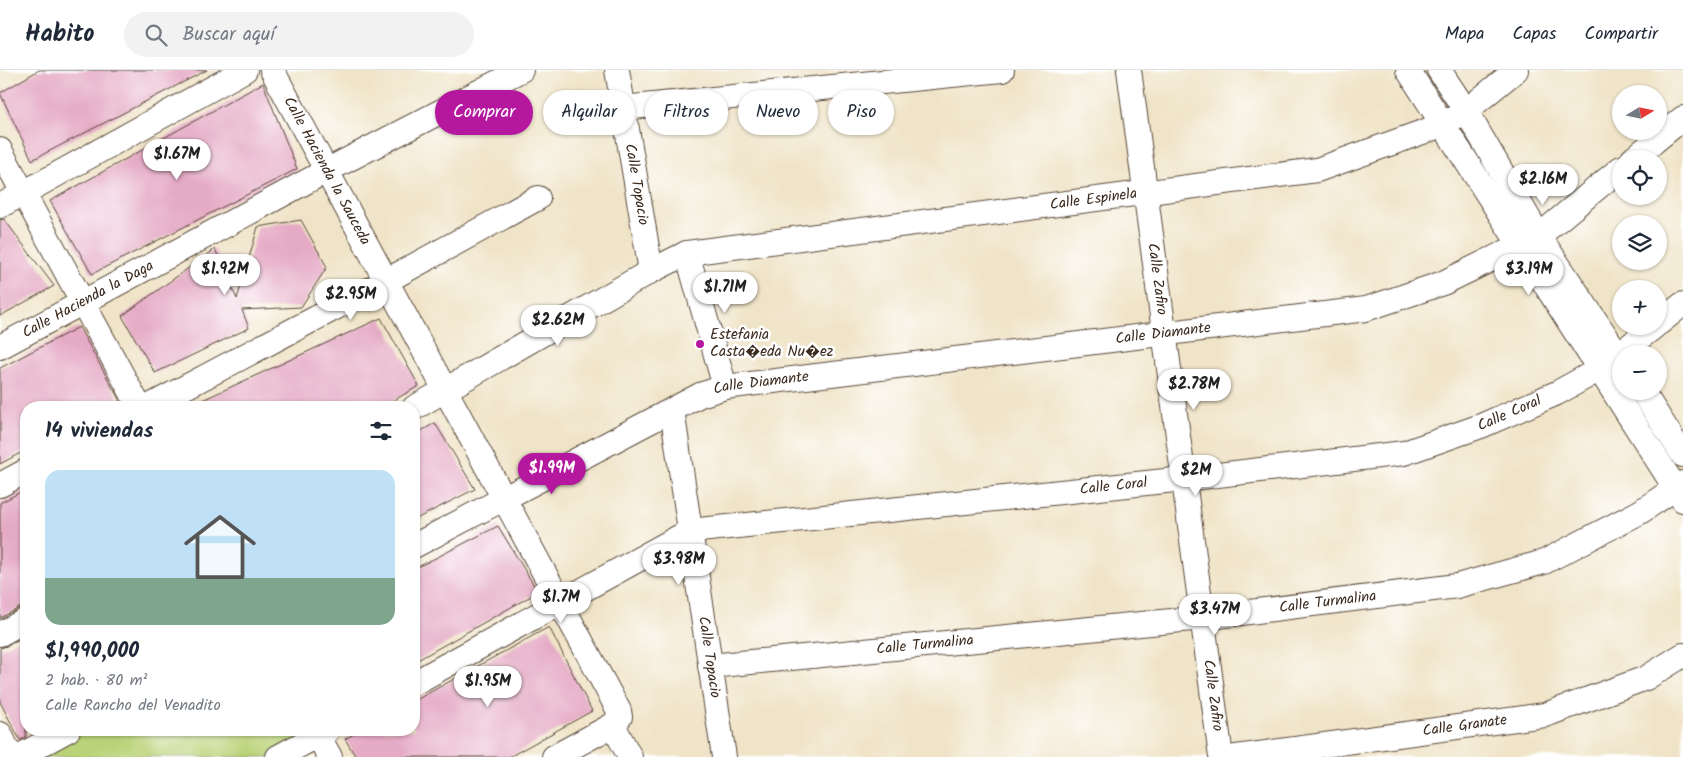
<!DOCTYPE html>
<html lang="es">
<meta charset="utf-8">
<style>
body{margin:0;font-family:Kalam,sans-serif;background:#f2f2f3;color:#1f2937;height:100vh;display:flex;flex-direction:column;font-size:19px;white-space:nowrap}
*{box-sizing:border-box;margin:0}
p{font-size:16px;color:#747a83}
.icon{flex:none;width:28px;height:28px;fill:none;stroke:currentColor;stroke-width:2;stroke-linecap:round;stroke-linejoin:round}
.map{position:relative;flex:1;overflow:hidden}
.side{position:absolute;left:20px;top:331px;width:400px;height:335px;display:flex;flex-direction:column;background:#fff;border-radius:20px;box-shadow:0 1px 4px #0004}
.side>*{flex:none}
.banner{position:absolute;left:435px;top:20px;width:475px;height:45px;display:flex;gap:10px}
.needle{width:32px;rotate:80deg}
.controls{position:absolute;left:1612px;top:15px;display:grid;gap:10px}
.controls a{display:grid;place-items:center;width:55px;height:55px;border-radius:50%;background:#fff;box-shadow:0 1px 4px #0004;font-size:25px}
.price{position:absolute;translate:-50% -42px;padding:0 11px;border-radius:18px;background:#fff;color:#222;font-size:16px;line-height:32px;filter:drop-shadow(0 1px 2px #0008)}
.price::after{content:'';position:absolute;left:50%;top:30px;width:15px;height:11px;margin-left:-8px;background:inherit;clip-path:polygon(0 0,100% 0,50% 100%)}
.price.on{background:#b5179e;color:#fff}
ul{padding:0;list-style:none}
li{display:grid;align-content:center;gap:10px;height:265px;padding:0 25px}
li+li{border-top:1px solid #e0e1e3}
li span{display:grid;place-items:center;height:155px;border-radius:15px;color:#555}
li>.icon{margin-inline-start:auto}
span .icon{width:90px;height:90px;fill:#fffc;stroke-width:1}
li b{font-size:21px}
h2{display:flex;justify-content:space-between;align-items:center;height:60px;padding:0 25px;font-size:21px}
.pill{padding:0 18px;border-radius:22px;background:#fff;box-shadow:0 1px 4px #0004;font-size:18px;line-height:45px}
.pill.on{background:#b5179e;color:#fff}
header{display:flex;align-items:center;gap:30px;box-sizing:border-box;height:70px;padding:0 25px;background:#fff;border-bottom:1px solid #e0e1e3}
header strong{font-size:24px}
nav{display:flex;gap:28px;margin-inline-start:auto;font-size:18px}
.search{width:350px;height:45px;background:#f2f2f3;display:flex;align-items:center;gap:12px;box-sizing:border-box;padding:0 18px;border-radius:28px;color:#747a83;font-size:19px}
.map>svg:first-child{display:block}
.green{fill:#bad378;stroke:#7a7e4b}
.building{fill:#e5aac5}
.lines{fill:none;stroke-linecap:round;stroke-linejoin:round}
.minor-casing{stroke:#564638;stroke-width:26}
.minor{stroke:#fff;stroke-width:24}
.poi-dot{fill:#b5179e;stroke:#fff;stroke-width:2}
.labels{text-anchor:middle;dominant-baseline:central;stroke-width:5;stroke-linejoin:round;paint-order:stroke}
.street-label{font-size:15px;fill:#3b2a1e;stroke:#fff}
.poi-label{font-size:15px;fill:#3b2a1e;stroke:#fff;text-anchor:start}
</style>
<header>
<strong>Habito</strong>
<div class="search"><svg class="icon" aria-label="search" viewBox="0 0 24 24"><circle cx="10" cy="10" r="6"/><path d="M15 15l6 6"/></svg>Buscar aquí</div>
<nav><a>Mapa</a><a>Capas</a><a>Compartir</a></nav>
</header>
<div class="map">
<svg width="1683" height="687" viewBox="0 0 1683 687">
<rect width="100%" height="100%" fill="#fff"/>
<filter id="ink" filterUnits="userSpaceOnUse"><feTurbulence type="fractalNoise" baseFrequency=".02" numOctaves="2"/><feDisplacementMap in="SourceGraphic" scale="10" xChannelSelector="R" yChannelSelector="G"/><feConvolveMatrix kernelMatrix="1 2 1 2 8 2 1 2 1" color-interpolation-filters="sRGB"/></filter>
<filter id="wash" filterUnits="userSpaceOnUse"><feTurbulence type="fractalNoise" baseFrequency=".0096" numOctaves="4" result="noise"/><feDisplacementMap in="SourceGraphic" scale="20" xChannelSelector="R" yChannelSelector="G"/><feGaussianBlur stdDeviation="1.12" result="paint"/><feColorMatrix in="noise" values="0 0 0 0 0 0 0 0 0 0 0 0 0 0 0 0 0 1.4 0 .05"/><feComposite in="paint" operator="in"/></filter>
<g filter="url(#wash)">
<rect width="100%" height="100%" fill="#f0e4c8"/>
<polygon class="green" points="89,660 296,660 301,670 269,687 40,687"/>
<g id="blocks">
<g class="building">
<polygon points="39,0 207,0 32,90 0,23"/>
<polygon points="263,13 297,99 92,204 50,131"/>
<polygon points="4,149 54,216 0,246 0,150"/>
<polygon points="301,150 327,197 301,237 242,240 249,258 155,303 122,246 215,179 237,229 258,157"/>
<polygon points="381,248 419,316 380,338 185,338"/>
<polygon points="79,257 120,331 107,338 26,338 26,380 0,394 0,298"/>
<polygon points="435,353 475,419 414,450 414,365"/>
<polygon points="26,419 26,536 19,538 0,548 0,433"/>
<polygon points="498,456 538,522 414,592 414,499"/>
<polygon points="549,557 592,641 509,687 356,687 345,669 361,660 414,660 414,631"/>
<polygon points="26,565 26,667 20,670 0,632 0,578 7,576"/>
</g>
</g>
</g>
<g filter="url(#ink)">
<use href="#blocks" fill-opacity="0" stroke="#564638" stroke-width="1"/>
<g class="lines">
<defs>
<g id="minor">
<path id="s1" d="M272,0L619,641L620,647L613,655L554,687"/>
<path id="s2" d="M617,0L651,201"/>
<path id="s3" d="M1129,0L1221,687"/>
<polyline points="1408,0 1683,430"/>
<polyline points="1439,0 1466,41 1539,166 1621,289"/>
<polyline points="623,38 1002,0"/>
<polyline points="0,80 140,338"/>
<polyline points="1633,89 1683,48"/>
<polyline points="0,136 245,0"/>
<polyline points="687,183 725,317"/>
<polyline points="1659,253 1683,234"/>
<path id="s4" d="M0,277L326,101L521,0"/>
<polyline points="1642,321 1683,385"/>
<polyline points="146,338 386,211 538,128"/>
<path id="s5" d="M414,338L651,201L687,183L1317,100L1442,55L1466,41L1516,0"/>
<path id="s6" d="M672,340L724,687"/>
<polyline points="0,415 26,401"/>
<path id="s7" d="M414,476L700,325L725,317L1366,239L1443,213L1539,166L1621,98"/>
<polyline points="0,564 26,550"/>
<path id="s8" d="M710,596L1202,548L1457,516L1544,492L1640,442L1683,413"/>
<path id="s9" d="M414,613L690,461L1184,409L1404,383L1481,356L1557,323L1600,299L1655,256"/>
<polyline points="613,655 630,687"/>
<polyline points="315,660 330,687"/>
<polyline points="0,664 11,687"/>
<polyline points="18,687 68,660"/>
<polyline points="278,687 328,660"/>
<path id="s10" d="M1236,687L1545,645L1646,608L1683,585"/>
</g>
</defs>
<use href="#minor" class="minor-casing"/>
<use href="#minor" class="minor"/>
</g>
</g>
<circle class="poi-dot" cx="700" cy="274" r="5"/>
<g class="labels">
<g class="street-label">
<text stroke="none"><textPath href="#s1" startOffset="115">Calle Hacienda la Sauceda</textPath></text>
<text stroke="none"><textPath href="#s2" startOffset="116">Calle Topacio</textPath></text>
<text stroke="none"><textPath href="#s5" startOffset="724">Calle Espinela</textPath></text>
<text stroke="none"><textPath href="#s3" startOffset="211">Calle Zafiro</textPath></text>
<text stroke="none"><textPath href="#s4" startOffset="100">Calle Hacienda la Daga</textPath></text>
<text stroke="none"><textPath href="#s7" startOffset="791">Calle Diamante</textPath></text>
<text stroke="none"><textPath href="#s7" startOffset="386">Calle Diamante</textPath></text>
<text stroke="none"><textPath href="#s9" startOffset="1146">Calle Coral</textPath></text>
<text stroke="none"><textPath href="#s9" startOffset="741">Calle Coral</textPath></text>
<text stroke="none"><textPath href="#s8" startOffset="621">Calle Turmalina</textPath></text>
<text stroke="none"><textPath href="#s8" startOffset="216">Calle Turmalina</textPath></text>
<text stroke="none"><textPath href="#s6" startOffset="250">Calle Topacio</textPath></text>
<text stroke="none"><textPath href="#s3" startOffset="631">Calle Zafiro</textPath></text>
<text stroke="none"><textPath href="#s10" startOffset="231">Calle Granate</textPath></text>
</g>
<g class="poi-label">
<text x="710" y="265">Estefania<tspan x="710" dy="17">Casta�eda Nu�ez</tspan></text>
</g>
</g>
</svg>
<div class="controls">
<a><svg class="needle" viewBox="-14 -14 28 28"><path d="M0-13l5 13h-10z" fill="#e53935"/><path d="M0 13l5-13h-10z" fill="#747a83"/></svg></a>
<a><svg class="icon" aria-label="locate" viewBox="0 0 24 24"><circle cx="12" cy="12" r="6"/><path d="M12 2v4M12 18v4M2 12h4M18 12h4"/></svg></a>
<a><svg class="icon" aria-label="layers" viewBox="0 0 24 24"><path d="M12 4l9 5-9 5-9-5zM3 14l9 5 9-5"/></svg></a>
<a>+</a>
<a>−</a>
</div>
<b class="price" style="left:177px;top:111px">$1.67M</b>
<b class="price" style="left:1543px;top:136px">$2.16M</b>
<b class="price" style="left:225px;top:226px">$1.92M</b>
<b class="price" style="left:1529px;top:226px">$3.19M</b>
<b class="price" style="left:725px;top:244px">$1.71M</b>
<b class="price" style="left:351px;top:251px">$2.95M</b>
<b class="price" style="left:558px;top:277px">$2.62M</b>
<b class="price" style="left:1194px;top:341px">$2.78M</b>
<b class="price on" style="left:552px;top:425px">$1.99M</b>
<b class="price" style="left:1196px;top:427px">$2M</b>
<b class="price" style="left:679px;top:516px">$3.98M</b>
<b class="price" style="left:561px;top:554px">$1.7M</b>
<b class="price" style="left:1215px;top:566px">$3.47M</b>
<b class="price" style="left:488px;top:638px">$1.95M</b>
<div class="banner">
<a class="pill on">Comprar</a>
<a class="pill">Alquilar</a>
<a class="pill">Filtros</a>
<a class="pill">Nuevo</a>
<a class="pill">Piso</a>
</div>
<section class="side">
<h2>14 viviendas<svg class="icon" aria-label="filters" viewBox="0 0 24 24"><path d="M4 7h16M4 17h16"/><circle cx="9" cy="7" r="2"/><circle cx="15" cy="17" r="2"/></svg></h2>
<ul>
<li><span style="background:linear-gradient(#bfe0f5 70%,#7fa58c 0)"><svg class="icon" aria-label="home" viewBox="0 0 24 24"><path d="M3 11l9-7 9 7M6 9v11h12V9"/></svg></span><div><b>$1,990,000</b><p>2 hab. · 80 m²</p><p>Calle Rancho del Venadito</p></div></li>
</ul>
</section>
</div>
